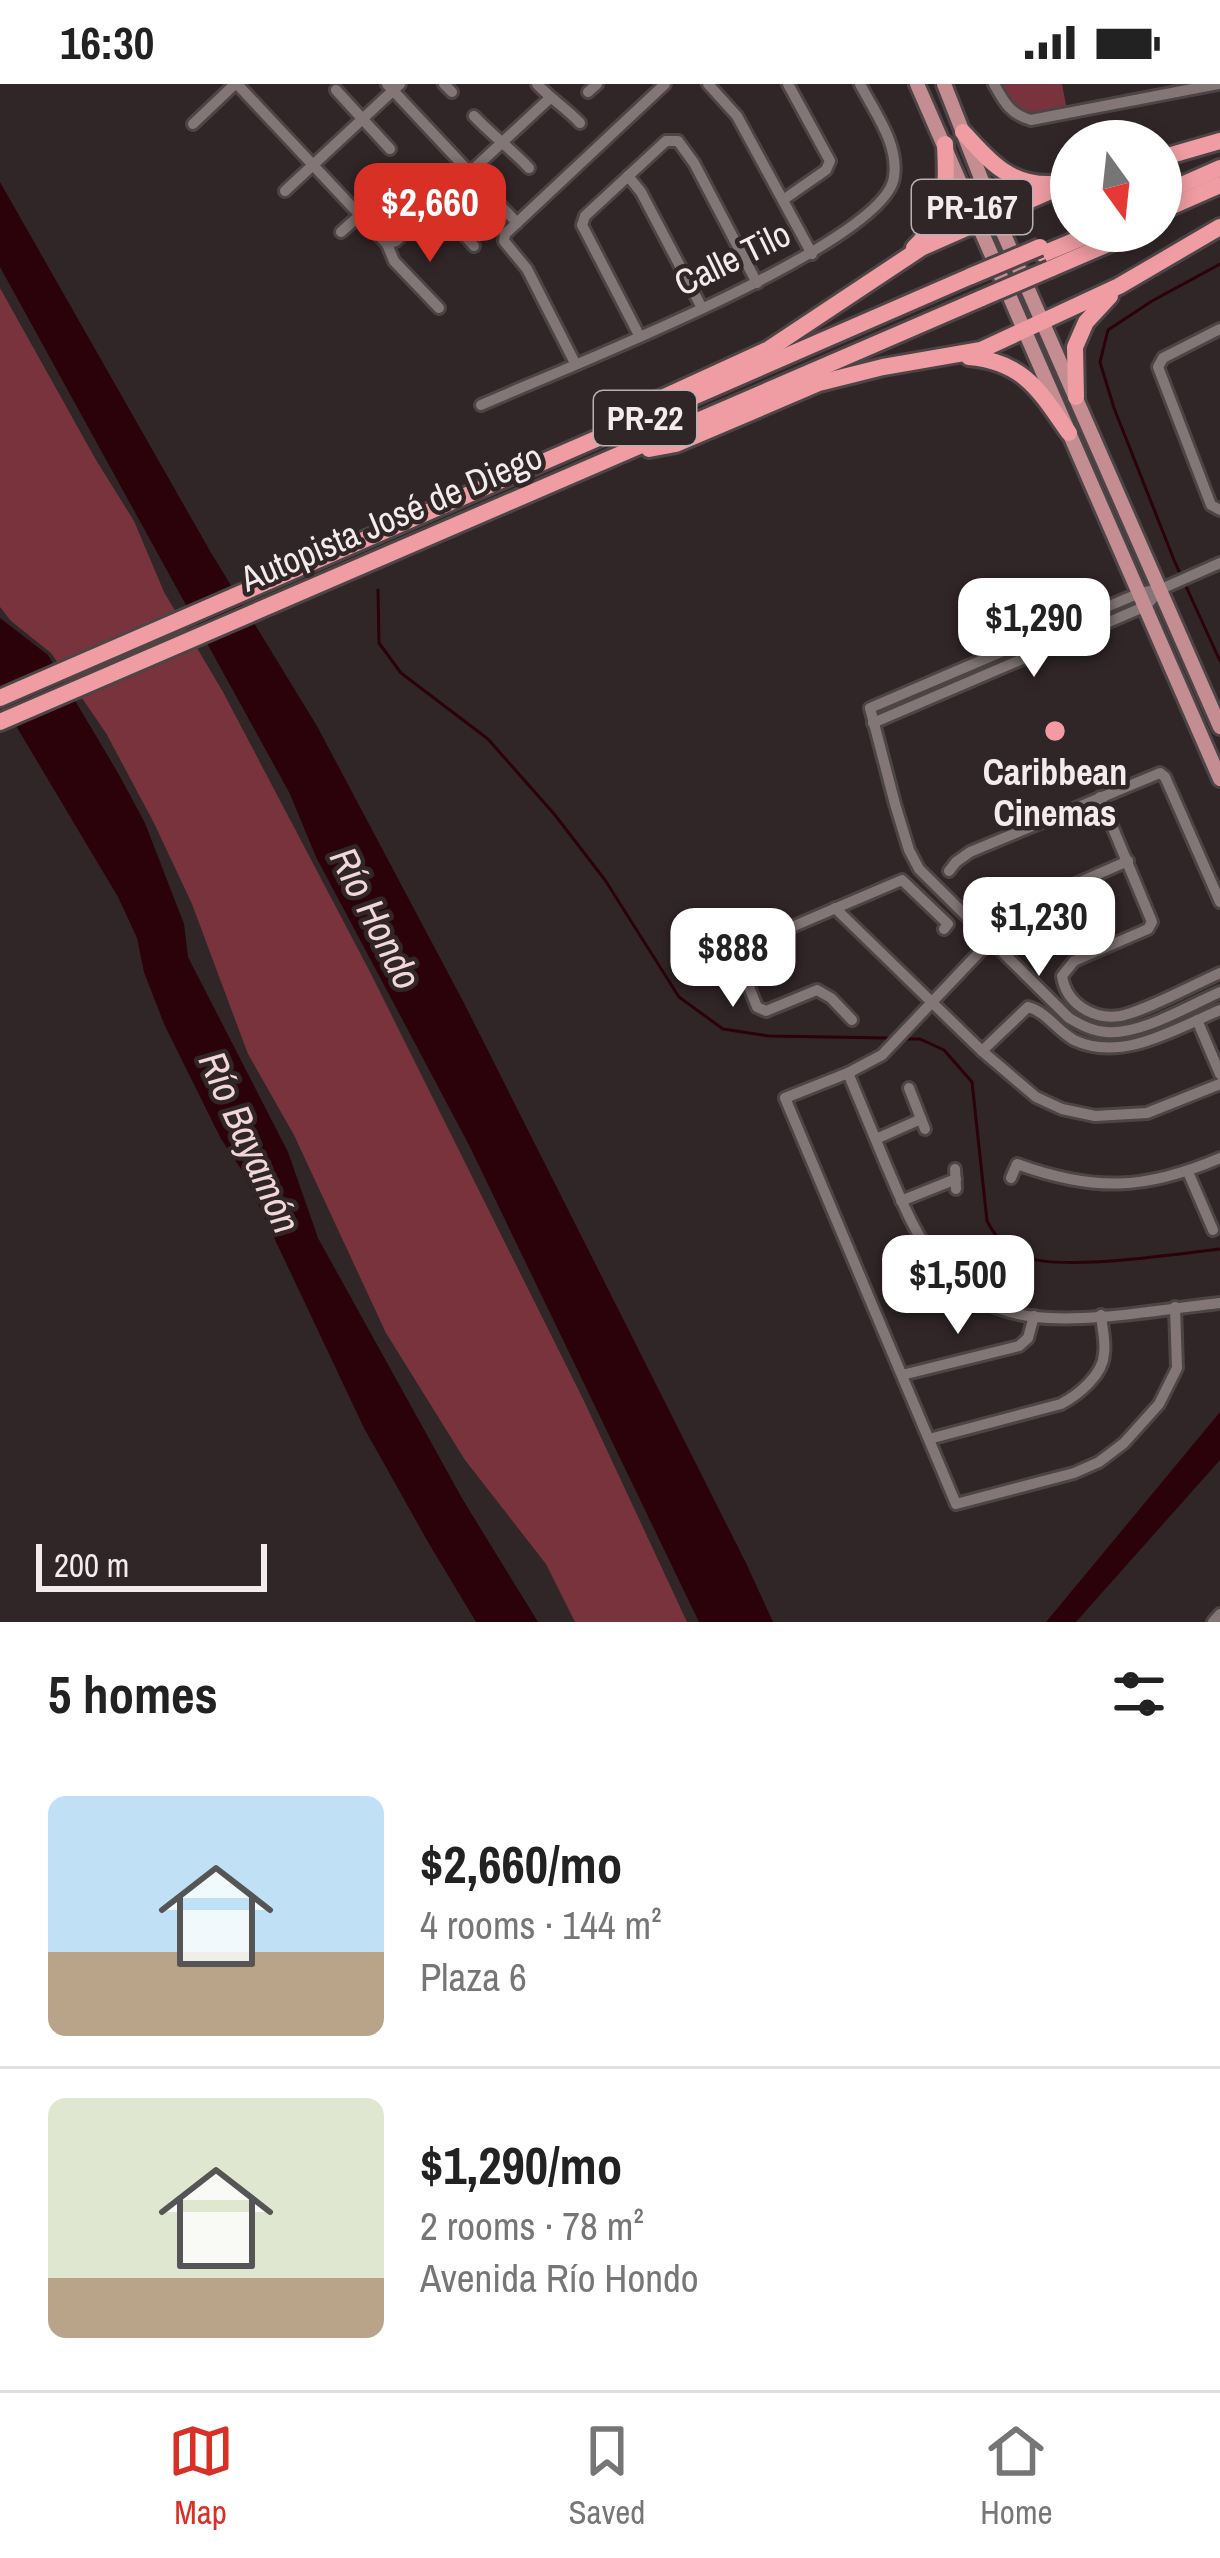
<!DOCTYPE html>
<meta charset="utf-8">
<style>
body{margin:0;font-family:"Archivo Narrow",sans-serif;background:#f2f2f2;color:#222;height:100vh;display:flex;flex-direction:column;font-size:45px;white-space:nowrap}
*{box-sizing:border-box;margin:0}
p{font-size:39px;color:#767676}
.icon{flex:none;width:66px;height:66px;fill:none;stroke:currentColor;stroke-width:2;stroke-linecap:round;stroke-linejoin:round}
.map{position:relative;height:1538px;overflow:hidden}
.sheet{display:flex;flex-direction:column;background:#fff;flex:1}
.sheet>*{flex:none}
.needle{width:78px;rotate:165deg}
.buttons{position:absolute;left:1050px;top:36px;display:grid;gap:24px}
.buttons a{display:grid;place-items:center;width:132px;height:132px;border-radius:50%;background:#fff;box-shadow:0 6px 18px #0003;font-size:60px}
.scale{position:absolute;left:36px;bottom:30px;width:231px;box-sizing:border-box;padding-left:12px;border:6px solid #f3ebec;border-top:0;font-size:33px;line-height:42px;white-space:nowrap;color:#f3ebec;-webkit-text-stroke:9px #312627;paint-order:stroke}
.price{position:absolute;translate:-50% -102px;padding:0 27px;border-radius:24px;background:#fff;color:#222;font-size:39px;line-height:78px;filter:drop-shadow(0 3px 6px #0008)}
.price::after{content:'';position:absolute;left:50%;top:72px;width:36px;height:27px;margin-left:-18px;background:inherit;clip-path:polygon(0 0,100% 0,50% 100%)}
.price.selected{background:#d93025;color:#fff}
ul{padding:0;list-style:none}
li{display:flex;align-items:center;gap:36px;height:300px;padding:0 48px}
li+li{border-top:3px solid #e0e0e0}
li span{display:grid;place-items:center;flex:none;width:336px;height:240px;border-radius:18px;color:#555}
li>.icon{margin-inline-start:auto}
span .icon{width:144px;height:144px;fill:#fffc;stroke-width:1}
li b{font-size:51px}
h2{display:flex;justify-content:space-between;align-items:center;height:144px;padding:0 48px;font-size:51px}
.status{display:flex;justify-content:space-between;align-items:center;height:84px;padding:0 60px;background:#fff;direction:ltr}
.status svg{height:33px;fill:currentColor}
.menu{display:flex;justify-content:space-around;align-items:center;height:168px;border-top:3px solid #e0e0e0;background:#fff;font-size:33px;color:#767676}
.menu a{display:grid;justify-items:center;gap:6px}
.menu .selected{color:#d93025}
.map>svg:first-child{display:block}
.green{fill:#79333c}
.water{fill:#2b020a}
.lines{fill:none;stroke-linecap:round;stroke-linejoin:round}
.stream{stroke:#2b020a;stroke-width:3}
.minor-casing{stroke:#4d4445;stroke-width:16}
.major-casing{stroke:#4d4445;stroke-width:20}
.highway-casing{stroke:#4d4445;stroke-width:22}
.minor{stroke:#837676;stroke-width:10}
.major{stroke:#c48d91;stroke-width:14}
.highway{stroke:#f09ca3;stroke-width:16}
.highway-bridge-casing{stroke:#4d4445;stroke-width:22;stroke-linecap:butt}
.highway-bridge{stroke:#f09ca3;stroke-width:16}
.poi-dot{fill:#f49aa2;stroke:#312627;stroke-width:4.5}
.labels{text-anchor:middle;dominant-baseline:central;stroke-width:9;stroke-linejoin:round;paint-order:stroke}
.shield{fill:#312627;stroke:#b9b0b1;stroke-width:3}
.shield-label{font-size:33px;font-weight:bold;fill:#f3ebec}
.street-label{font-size:36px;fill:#f3ebec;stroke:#312627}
.poi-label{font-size:36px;font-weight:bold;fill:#f3ebec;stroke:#312627}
.water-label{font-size:39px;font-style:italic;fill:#f1d7d9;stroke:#312627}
</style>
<div class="status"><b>16:30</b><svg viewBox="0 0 49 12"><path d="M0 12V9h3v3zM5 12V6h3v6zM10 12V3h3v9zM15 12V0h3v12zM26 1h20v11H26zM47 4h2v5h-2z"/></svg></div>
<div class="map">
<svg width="1220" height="1538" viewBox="0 0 1220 1538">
<rect width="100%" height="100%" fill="#312627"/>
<g class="green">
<path d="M999,0H1062L1067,26C1023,36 1023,39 999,0Z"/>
<polygon points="0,204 96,376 134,437 164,508 223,608 370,888 584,1317 687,1538 575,1538 546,1480 465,1376 386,1249 294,1051 248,970 192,820 154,739 106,649 51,569 11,537 0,523"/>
</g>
<g class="water">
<polygon points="0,98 210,467 317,642 464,919 746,1479 773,1538 699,1538 469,1061 316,773 290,710 0,183"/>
<polygon points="0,534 48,571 118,689 145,739 184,840 188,873 288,1068 318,1154 463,1416 538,1538 476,1538 428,1458 364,1344 243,1088 221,1055 164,940 144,888 137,854 118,813 0,615"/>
<polygon points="1220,1328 1220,1376 1076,1538 1046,1538"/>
</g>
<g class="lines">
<g class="stream">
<polyline points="1220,180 1152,217 1108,246 1100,278 1114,324 1174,476 1220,577"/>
<polyline points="378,506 379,559 401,589 488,655 555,731 605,796 679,913 723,945 769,952 889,954"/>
<path d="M905,955H920L944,966L972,998L987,1137C994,1150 1005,1165 1019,1171C1058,1189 1175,1170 1220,1165"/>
</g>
<defs>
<g id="minor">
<polyline points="237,0 387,160 394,177 439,224"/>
<polyline points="387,0 517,139"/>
<polyline points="444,0 452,8"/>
<path d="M537,0C551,15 566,24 580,39"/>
<polyline points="708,0 737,32 812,170"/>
<path d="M994,0C1004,18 1010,30 1031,36L1218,0"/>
<polyline points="336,6 390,65"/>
<polyline points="588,8 597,0"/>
<path d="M474,32C492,51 511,65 529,84"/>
<polyline points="193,40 235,0"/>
<polyline points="413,89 440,117"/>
<polyline points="628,92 641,108 702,224"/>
<polyline points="285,107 400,0"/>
<polyline points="783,116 826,86 830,77 788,0"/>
<polyline points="436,120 474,162"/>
<polyline points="341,148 360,131"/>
<polyline points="387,160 396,157 550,14"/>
<polyline points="1220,245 1163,274 1158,283 1211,421 1220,426"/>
<polyline points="639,251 582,141 585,132 666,57 678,57 694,79 757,199"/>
<polyline points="575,279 527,185 504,157 505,150 665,0"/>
<path d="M481,321C550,290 886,161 894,93C899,60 875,29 860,0"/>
<path d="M1220,479L1161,505L1140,509L1097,527L870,624L895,720L909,766L919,785L1069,934C1081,941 1092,947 1106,948C1141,951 1188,922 1220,908"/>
<polyline points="873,639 1146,522 1161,505"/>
<path d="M1100,713L1152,838L1148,845L1074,877L1062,892C1066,919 1092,936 1120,932C1143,928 1195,900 1220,889"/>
<polyline points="1128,777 1034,818 990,857 882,971 848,989 785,1014 956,1420 1074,1389 1099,1378 1124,1359 1159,1320 1177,1284 1175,1223"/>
<polyline points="949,787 956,778 970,768 1160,689 1165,693 1220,818"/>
<polyline points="835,824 982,967 1036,1013 1062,1025 1095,1032 1147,1029 1220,1000"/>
<polyline points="852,936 831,914 817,906 766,927 757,923 738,875 740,865 902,796 948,840 944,845"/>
<polyline points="1197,936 1220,990"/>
<path d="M982,967L1028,923C1047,928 1057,947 1074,956C1122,979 1177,944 1220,926"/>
<path d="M848,989C861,1020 874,1052 887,1083C918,1156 945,1222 1035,1233C1091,1239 1163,1225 1220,1219"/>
<polyline points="909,1004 925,1045"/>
<polyline points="876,1055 921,1035"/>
<polyline points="955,1085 956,1105"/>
<polyline points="1188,1088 1213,1146"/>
<path d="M1011,1094L1017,1080C1094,1108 1145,1106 1220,1074"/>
<polyline points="901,1117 956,1095"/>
<polyline points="902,1291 1019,1262 1028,1254 1034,1232"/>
<path d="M929,1355L1061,1320C1078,1311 1103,1291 1104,1270C1106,1258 1102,1244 1101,1231"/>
<polyline points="1213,1538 1220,1530"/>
</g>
<g id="major">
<polyline points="917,0 1220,695"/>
<polyline points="944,0 995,130 1220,643"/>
</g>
<g id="highway">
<path d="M963,48C989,77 1010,102 1052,100"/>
<polyline points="1161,74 1220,57"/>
<polyline points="1161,110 1220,84"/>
<polyline points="1161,127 1220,101"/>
<path d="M914,164C948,130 947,105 945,60"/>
<polyline points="1043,170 1098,147"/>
<polyline points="1050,185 1138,147"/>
<path d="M969,273C1025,278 1040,308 1069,349"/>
<polyline points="1076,313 1075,263 1086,238 1110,212"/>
<polyline points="634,331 651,319 769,265 921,164 1071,98"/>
<polyline points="649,365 676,360 819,299 883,283 981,266 1119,202 1220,143"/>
<polyline points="0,614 971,192"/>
<polyline points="0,638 982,214"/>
</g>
</defs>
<use href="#minor" class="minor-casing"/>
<use href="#major" class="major-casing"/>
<use href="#highway" class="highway-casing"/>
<use href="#minor" class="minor"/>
<use href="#major" class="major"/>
<use href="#highway" class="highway"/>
<defs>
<g id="highway-bridge">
<polyline points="971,192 1040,163"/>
<polyline points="982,214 1050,185"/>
</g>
</defs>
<use href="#highway-bridge" class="highway-bridge-casing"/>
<use href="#highway-bridge" class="highway-bridge"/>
</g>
<circle class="poi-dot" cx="1055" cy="647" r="12"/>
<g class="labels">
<g class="shield">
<rect x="912" y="96" width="120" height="54" rx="9"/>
<rect x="594" y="307" width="102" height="54" rx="9"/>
</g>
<g class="shield-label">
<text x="972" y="123">PR-167</text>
<text x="645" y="334">PR-22</text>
</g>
<g class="street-label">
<text transform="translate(732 174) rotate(-26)">Calle Tilo</text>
<text transform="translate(391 433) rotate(-23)">Autopista José de Diego</text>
</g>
<g class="poi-label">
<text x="1055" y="688">Caribbean<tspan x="1055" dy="41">Cinemas</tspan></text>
</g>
<g class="water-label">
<text transform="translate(376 834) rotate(63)">Río Hondo</text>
<text transform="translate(250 1058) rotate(66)">Río Bayamón</text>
</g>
</g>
</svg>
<div class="buttons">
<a><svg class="needle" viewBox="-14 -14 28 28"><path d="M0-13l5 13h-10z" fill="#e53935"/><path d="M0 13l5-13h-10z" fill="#767676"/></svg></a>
</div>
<div class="scale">200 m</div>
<b class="price selected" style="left:430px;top:181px">$2,660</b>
<b class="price" style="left:1034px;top:596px">$1,290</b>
<b class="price" style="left:1039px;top:895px">$1,230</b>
<b class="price" style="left:733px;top:926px">$888</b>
<b class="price" style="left:958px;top:1253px">$1,500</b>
</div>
<section class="sheet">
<h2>5 homes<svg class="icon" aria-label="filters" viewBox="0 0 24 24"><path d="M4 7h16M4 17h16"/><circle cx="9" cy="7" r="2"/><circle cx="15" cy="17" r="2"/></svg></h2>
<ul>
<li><span style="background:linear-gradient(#bfe0f5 65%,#b9a48a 0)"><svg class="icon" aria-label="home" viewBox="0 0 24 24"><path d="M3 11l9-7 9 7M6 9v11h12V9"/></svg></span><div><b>$2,660/mo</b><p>4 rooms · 144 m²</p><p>Plaza 6</p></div></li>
<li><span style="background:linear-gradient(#dfe7d0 75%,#b9a48a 0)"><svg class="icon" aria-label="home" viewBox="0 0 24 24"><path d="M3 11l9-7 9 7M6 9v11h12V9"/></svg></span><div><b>$1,290/mo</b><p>2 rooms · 78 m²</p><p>Avenida Río Hondo</p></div></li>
</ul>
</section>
<nav class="menu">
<a class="selected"><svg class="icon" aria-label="map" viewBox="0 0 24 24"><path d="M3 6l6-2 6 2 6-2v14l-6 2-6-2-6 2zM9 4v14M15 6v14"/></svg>Map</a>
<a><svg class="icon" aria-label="saved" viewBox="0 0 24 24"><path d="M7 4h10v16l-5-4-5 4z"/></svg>Saved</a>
<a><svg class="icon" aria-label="home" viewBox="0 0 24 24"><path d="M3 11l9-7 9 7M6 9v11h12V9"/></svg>Home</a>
</nav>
